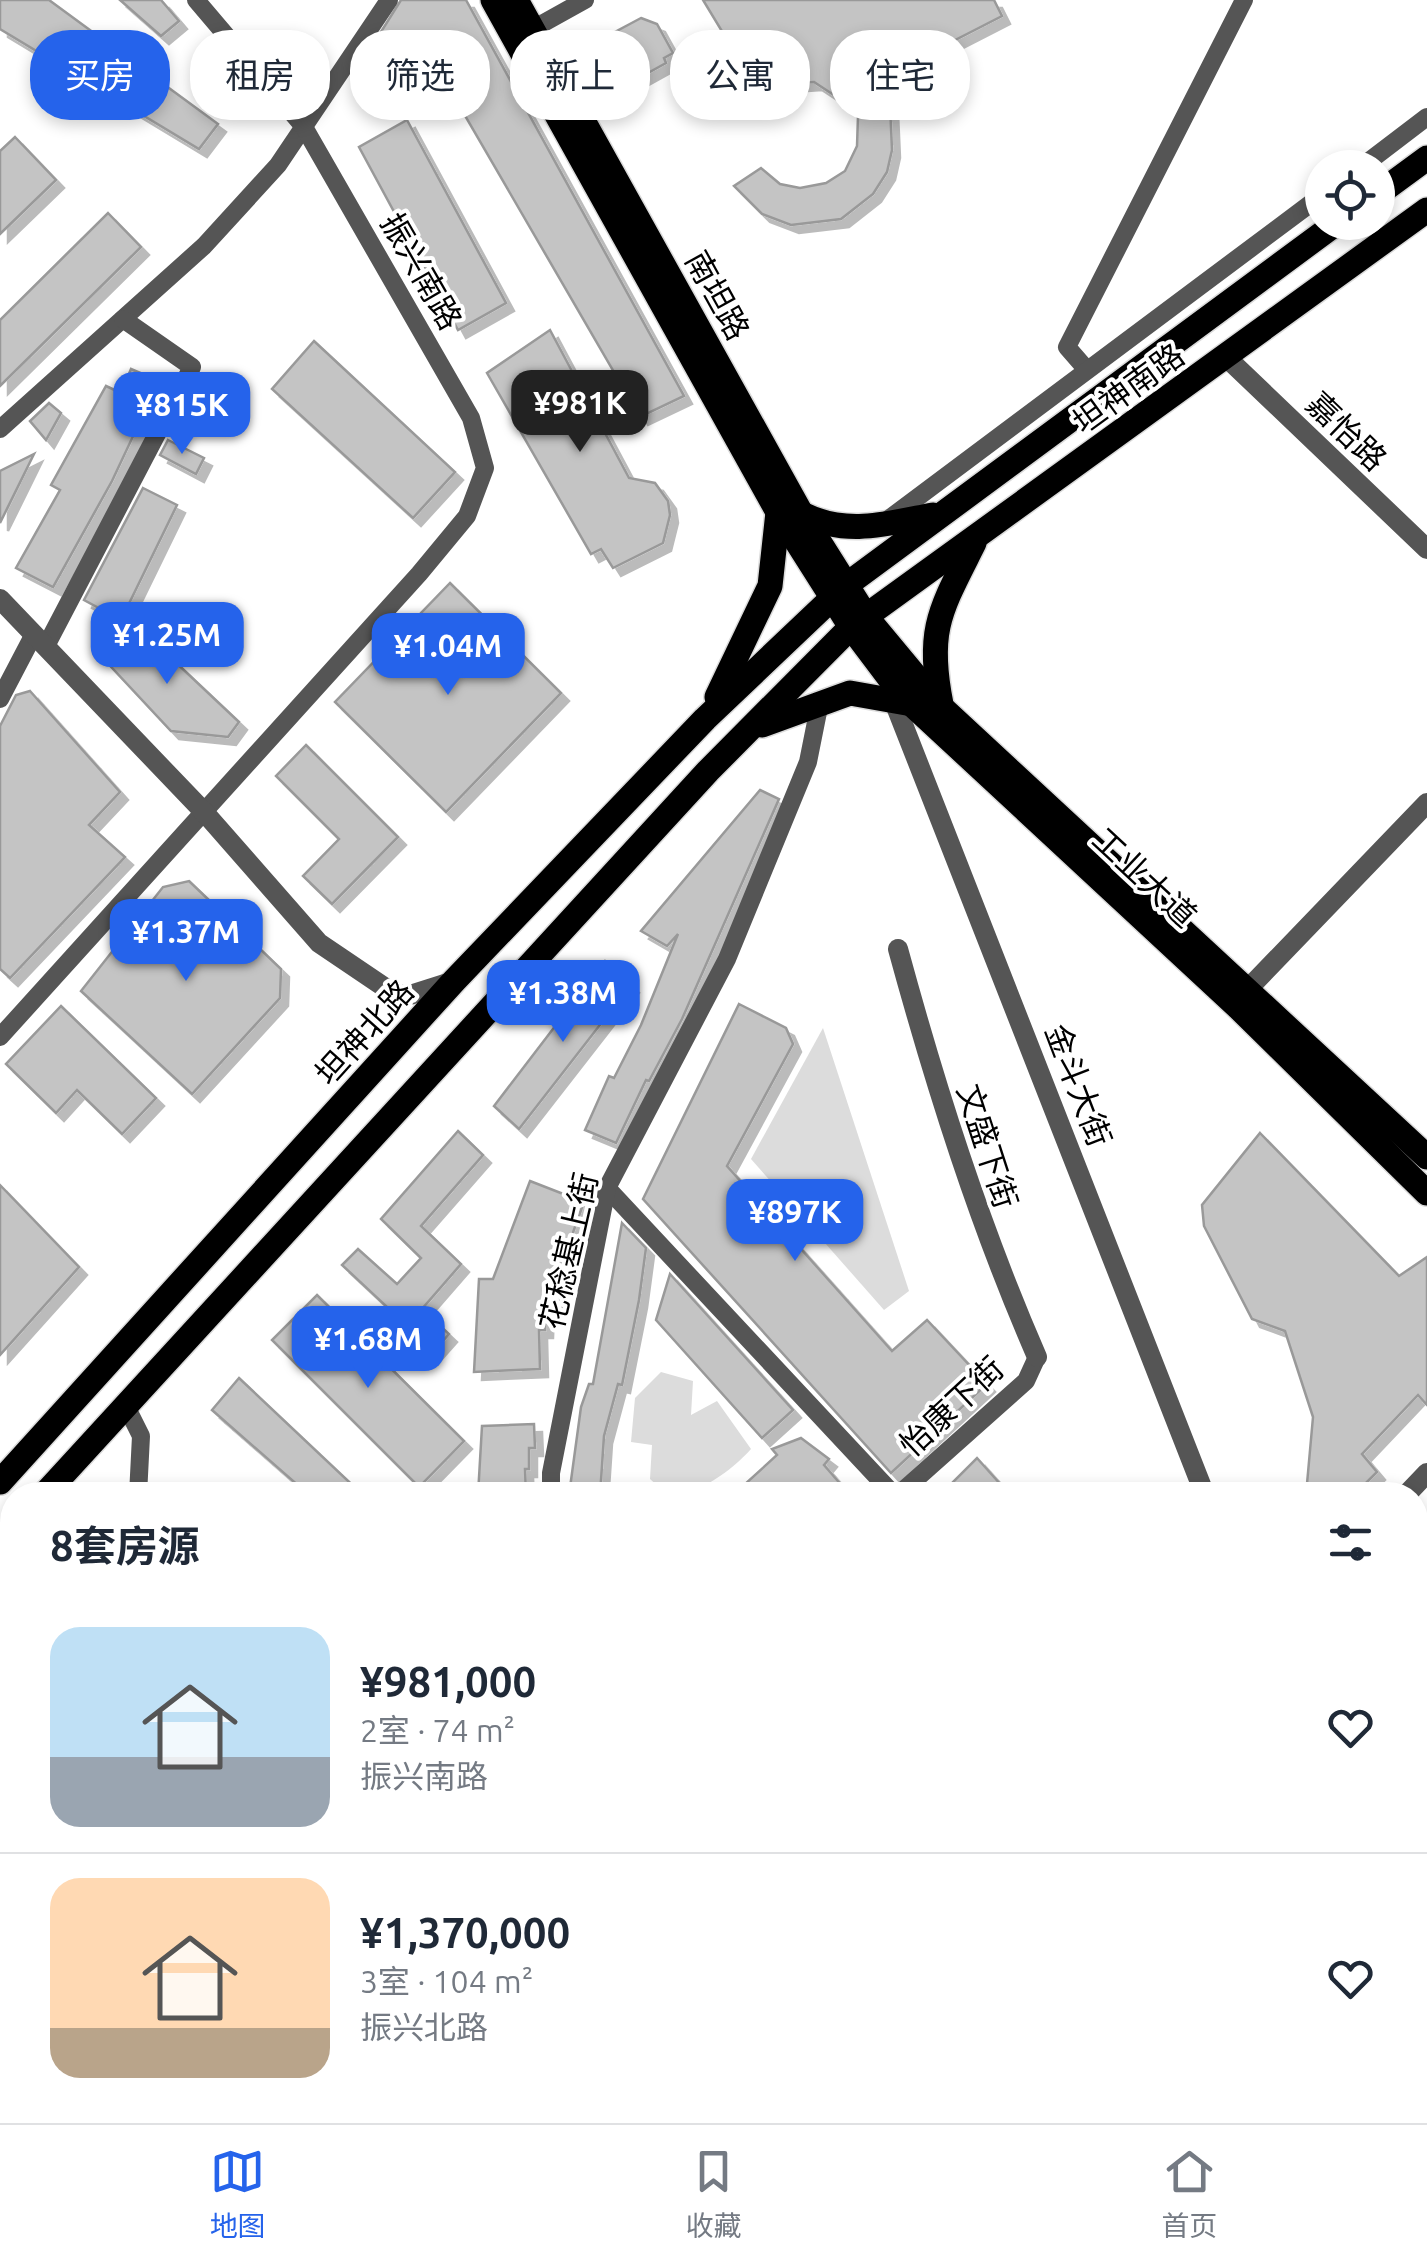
<!DOCTYPE html>
<html lang="zh">
<meta charset="utf-8">
<style>
body{margin:0;font-family:Ubuntu,"Noto Sans SC",sans-serif;background:#f2f2f3;color:#1f2937;height:100vh;display:flex;flex-direction:column;font-size:38px;white-space:nowrap}
*{box-sizing:border-box;margin:0}
p{font-size:32px;color:#747a83}
.icon{flex:none;width:55px;height:55px;fill:none;stroke:currentColor;stroke-width:2;stroke-linecap:round;stroke-linejoin:round}
.map{position:relative;flex:1;overflow:hidden}
.sheet{position:absolute;left:0px;top:1482px;width:1428px;height:642px;display:flex;flex-direction:column;background:#fff;border-radius:40px 40px 0 0;box-shadow:0 5px 15px #0003}
.sheet>*{flex:none}
.guide{position:absolute;left:30px;top:30px;width:1368px;height:90px;display:flex;gap:20px}
.fabs{position:absolute;left:1305px;top:150px;display:grid;gap:20px}
.fabs a{display:grid;place-items:center;width:90px;height:90px;border-radius:50%;background:#fff;box-shadow:0 5px 15px #0003;font-size:50px}
.price{position:absolute;translate:-50% -85px;padding:0 22px;border-radius:20px;background:#2563eb;color:#fff;font-size:32px;line-height:65px;filter:drop-shadow(0 2px 5px #0008)}
.price::after{content:'';position:absolute;left:50%;top:60px;width:30px;height:22px;margin-left:-15px;background:inherit;clip-path:polygon(0 0,100% 0,50% 100%)}
.price.selected{background:#222;color:#fff}
ul{padding:0;list-style:none}
li{display:flex;align-items:center;gap:30px;height:250px;padding:0 50px}
li+li{border-top:2px solid #e0e1e3}
li span{display:grid;place-items:center;flex:none;width:280px;height:200px;border-radius:30px;color:#555}
li>.icon{margin-inline-start:auto}
span .icon{width:120px;height:120px;fill:#fffc;stroke-width:1}
li b{font-size:42px}
h2{display:flex;justify-content:space-between;align-items:center;height:120px;padding:0 50px;font-size:42px}
.tag{padding:0 35px;border-radius:40px;background:#fff;box-shadow:0 5px 15px #0003;font-size:35px;line-height:90px}
.tag.selected{background:#2563eb;color:#fff}
.dock{display:flex;justify-content:space-around;align-items:center;height:140px;border-top:2px solid #e0e1e3;background:#fff;font-size:28px;color:#747a83}
.dock a{display:grid;justify-items:center;gap:5px}
.dock .selected{color:#2563eb}
.map>svg:first-child{display:block}
.green{fill:#dcdcdc}
.building{fill:#c4c4c4;stroke:#999;stroke-width:2.5;filter:url(#shadow)}
.lines{fill:none;stroke-linecap:round;stroke-linejoin:round}
.primary-casing{stroke:#dbdbdb;stroke-width:28}
.minor{stroke:#555;stroke-width:18}
.tertiary{stroke:#555;stroke-width:20}
.primary{stroke:#000;stroke-width:25}
.labels{text-anchor:middle;dominant-baseline:central;stroke-width:8;stroke-linejoin:round;paint-order:stroke}
.street-label{font-size:32px;fill:#000;stroke:#fff}
</style>
<div class="map">
<svg width="1427" height="2123" viewBox="0 0 1427 2123">
<defs>
<filter id="shadow"><feDropShadow dx="8" dy="8" stdDeviation="0" flood-color="#0004"/></filter>
</defs>
<rect width="100%" height="100%" fill="#fff"/>
<g class="green">
<polygon points="823,1028 909,1291 884,1310 751,1159"/>
<path d="M661,1372L693,1381L691,1415L717,1401L751,1449C731,1471 699,1495 668,1495L650,1479L652,1445L631,1442L635,1398Z"/>
<polygon points="0,2094 12,2101 12,2112 34,2113 54,2123 0,2123"/>
<polygon points="682,2113 757,2113 741,2123 726,2123 720,2118 712,2123 668,2123"/>
</g>
<g class="building">
<polygon points="0,0 49,0 218,124 199,149 0,29"/>
<polygon points="120,0 161,0 179,21 161,36"/>
<polygon points="401,0 466,0 684,396 640,417 431,57 377,94 357,70"/>
<polygon points="703,0 994,0 1002,16 840,99 814,82 785,84 763,99"/>
<polygon points="641,18 657,24 673,53 664,58 666,63 637,79 613,33"/>
<polygon points="890,105 892,150 887,172 873,194 841,219 791,225 762,214 734,186 761,168 780,184 800,188 826,183 845,171 857,146 858,116"/>
<polygon points="407,120 506,303 458,330 359,147"/>
<polygon points="15,137 56,180 0,234 0,151"/>
<polygon points="108,213 141,247 0,386 0,320"/>
<polygon points="550,330 629,478 655,483 668,501 670,515 663,543 613,568 601,549 591,554 487,373"/>
<polygon points="314,341 455,472 413,518 272,389"/>
<polygon points="131,369 159,381 112,481 53,587 16,568 60,490 51,485 106,386 121,393"/>
<polygon points="49,403 61,413 46,440 30,421"/>
<polygon points="168,440 204,458 196,474 160,455"/>
<polygon points="34,454 0,523 0,471"/>
<polygon points="143,488 177,505 121,620 84,600"/>
<polygon points="450,583 561,693 446,812 335,702"/>
<polygon points="134,623 239,722 228,737 171,731 101,656"/>
<polygon points="30,691 120,792 89,825 125,857 10,978 0,969 0,726 16,695"/>
<polygon points="306,745 398,837 332,904 303,876 339,839 276,776"/>
<polygon points="760,790 779,799 682,1019 649,1081 646,1080 616,1143 585,1130 609,1076 614,1078 641,1025 678,934 667,946 641,931"/>
<polygon points="189,881 281,969 280,998 192,1094 81,991 163,887"/>
<polygon points="605,961 631,985 519,1129 494,1106"/>
<polygon points="739,1004 786,1028 793,1044 727,1166 892,1351 927,1320 987,1384 891,1473 643,1199"/>
<polygon points="61,1006 156,1098 122,1134 77,1090 56,1113 6,1064"/>
<polygon points="458,1131 483,1155 421,1226 461,1264 422,1309 449,1334 434,1351 342,1265 358,1249 397,1284 421,1258 381,1219"/>
<polygon points="1260,1133 1399,1276 1427,1257 1427,1405 1418,1395 1362,1454 1377,1472 1354,1495 1306,1495 1313,1417 1285,1331 1252,1319 1204,1226 1202,1205"/>
<polygon points="530,1181 584,1202 553,1288 559,1288 557,1303 546,1303 545,1330 539,1330 540,1369 474,1372 479,1279 493,1279"/>
<polygon points="0,1185 79,1267 0,1355"/>
<polygon points="622,1223 646,1248 639,1300 622,1385 618,1384 604,1436 600,1495 569,1495 581,1407 589,1384 593,1384"/>
<polygon points="670,1274 793,1410 762,1438 656,1320"/>
<polygon points="317,1295 464,1441 419,1487 272,1340"/>
<polygon points="239,1378 363,1495 309,1495 212,1410"/>
<polygon points="534,1424 535,1448 529,1448 529,1469 525,1469 526,1495 478,1495 482,1426"/>
<polygon points="801,1438 829,1459 824,1465 850,1495 733,1495 777,1455 772,1449"/>
<polygon points="977,1458 1010,1495 940,1495"/>
</g>
<g class="lines">
<defs>
<g id="primary">
<polyline points="493,0 778,512 851,627 903,696 1237,1006 1427,1193"/>
<polyline points="516,0 801,513 867,618 941,707 1427,1157"/>
<polyline points="1378,194 1427,158"/>
<path d="M802,514C846,536 886,524 933,515"/>
<polyline points="717,697 770,586 778,512"/>
<path d="M941,704C926,629 941,609 974,543"/>
<polyline points="762,725 850,693 912,704"/>
<polyline points="0,1482 454,981 705,719 845,586 1338,222"/>
<polyline points="44,1495 708,771 851,627 1427,210"/>
<polyline points="0,1543 12,1529"/>
</g>
</defs>
<use href="#primary" class="primary-casing"/>
<g class="minor">
<polyline points="522,35 585,0"/>
<polyline points="1360,168 1427,117"/>
<polyline points="1087,370 1067,347 1244,0"/>
<polyline points="0,429 204,246 278,165 389,0"/>
<polyline points="886,521 1322,195"/>
<polyline points="46,646 192,367 123,319"/>
<polyline points="0,699 34,634"/>
<polyline points="0,1037 419,574 467,516 485,468 471,418 304,127 196,0"/>
<polyline points="607,1188 894,1495"/>
<polyline points="126,1406 141,1436 138,1495"/>
<polyline points="551,1495 551,1473 607,1188 727,959 808,762 820,702"/>
<polyline points="898,1495 1026,1381 1037,1357"/>
<polyline points="378,2119 382,2112"/>
<polyline points="243,2123 253,2112"/>
<polyline points="541,2123 541,2112"/>
<polyline points="754,2123 770,2112"/>
</g>
<g class="tertiary">
<polyline points="1226,357 1427,549"/>
<polyline points="0,599 205,813 319,943 393,993 410,995 454,981"/>
<polyline points="893,699 1205,1495"/>
<path d="M898,949C936,1088 979,1224 1037,1357"/>
<polyline points="1247,990 1427,803"/>
<polyline points="1406,1495 1427,1473"/>
<polyline points="0,1563 12,1575"/>
<polyline points="0,2045 12,2052"/>
<polyline points="0,2061 12,2068"/>
<polyline points="91,2112 109,2123"/>
<polyline points="122,2112 141,2123"/>
<polyline points="1299,2112 1299,2123"/>
</g>
<use href="#primary" class="primary"/>
</g>
<g class="labels">
<g class="street-label">
<text transform="translate(422 271) rotate(60)">振兴南路</text>
<text transform="translate(718 295) rotate(61)">南坦路</text>
<text transform="translate(1128 388) rotate(-36)">坦神南路</text>
<text transform="translate(1347 431) rotate(44)">嘉怡路</text>
<text transform="translate(1145 877) rotate(43)">工业大道</text>
<text transform="translate(364 1032) rotate(-48)">坦神北路</text>
<text transform="translate(1079 1085) rotate(69)">金斗大街</text>
<text transform="translate(988 1146) rotate(72)">文盛下街</text>
<text transform="translate(568 1251) rotate(-77)">花稔基上街</text>
<text transform="translate(951 1406) rotate(-43)">怡康下街</text>
</g>
</g>
</svg>
<div class="fabs">
<a><svg class="icon" aria-label="locate" viewBox="0 0 24 24"><circle cx="12" cy="12" r="6"/><path d="M12 2v4M12 18v4M2 12h4M18 12h4"/></svg></a>
</div>
<b class="price selected" style="left:580px;top:455px">¥981K</b>
<b class="price" style="left:182px;top:457px">¥815K</b>
<b class="price" style="left:167px;top:687px">¥1.25M</b>
<b class="price" style="left:448px;top:698px">¥1.04M</b>
<b class="price" style="left:186px;top:984px">¥1.37M</b>
<b class="price" style="left:563px;top:1045px">¥1.38M</b>
<b class="price" style="left:795px;top:1264px">¥897K</b>
<b class="price" style="left:368px;top:1391px">¥1.68M</b>
<div class="guide">
<a class="tag selected">买房</a>
<a class="tag">租房</a>
<a class="tag">筛选</a>
<a class="tag">新上</a>
<a class="tag">公寓</a>
<a class="tag">住宅</a>
</div>
<section class="sheet">
<h2>8套房源<svg class="icon" aria-label="filters" viewBox="0 0 24 24"><path d="M4 7h16M4 17h16"/><circle cx="9" cy="7" r="2"/><circle cx="15" cy="17" r="2"/></svg></h2>
<ul>
<li><span style="background:linear-gradient(#bfe0f5 65%,#9aa5b1 0)"><svg class="icon" aria-label="home" viewBox="0 0 24 24"><path d="M3 11l9-7 9 7M6 9v11h12V9"/></svg></span><div><b>¥981,000</b><p>2室 · 74 m²</p><p>振兴南路</p></div><svg class="icon" aria-label="heart" viewBox="0 0 24 24"><path d="M12 20l-8-8c-3-5 5-10 8-4 3-6 11-1 8 4z"/></svg></li>
<li><span style="background:linear-gradient(#ffd9b3 75%,#b9a48a 0)"><svg class="icon" aria-label="home" viewBox="0 0 24 24"><path d="M3 11l9-7 9 7M6 9v11h12V9"/></svg></span><div><b>¥1,370,000</b><p>3室 · 104 m²</p><p>振兴北路</p></div><svg class="icon" aria-label="heart" viewBox="0 0 24 24"><path d="M12 20l-8-8c-3-5 5-10 8-4 3-6 11-1 8 4z"/></svg></li>
</ul>
</section>
</div>
<nav class="dock">
<a class="selected"><svg class="icon" aria-label="map" viewBox="0 0 24 24"><path d="M3 6l6-2 6 2 6-2v14l-6 2-6-2-6 2zM9 4v14M15 6v14"/></svg>地图</a>
<a><svg class="icon" aria-label="saved" viewBox="0 0 24 24"><path d="M7 4h10v16l-5-4-5 4z"/></svg>收藏</a>
<a><svg class="icon" aria-label="home" viewBox="0 0 24 24"><path d="M3 11l9-7 9 7M6 9v11h12V9"/></svg>首页</a>
</nav>
